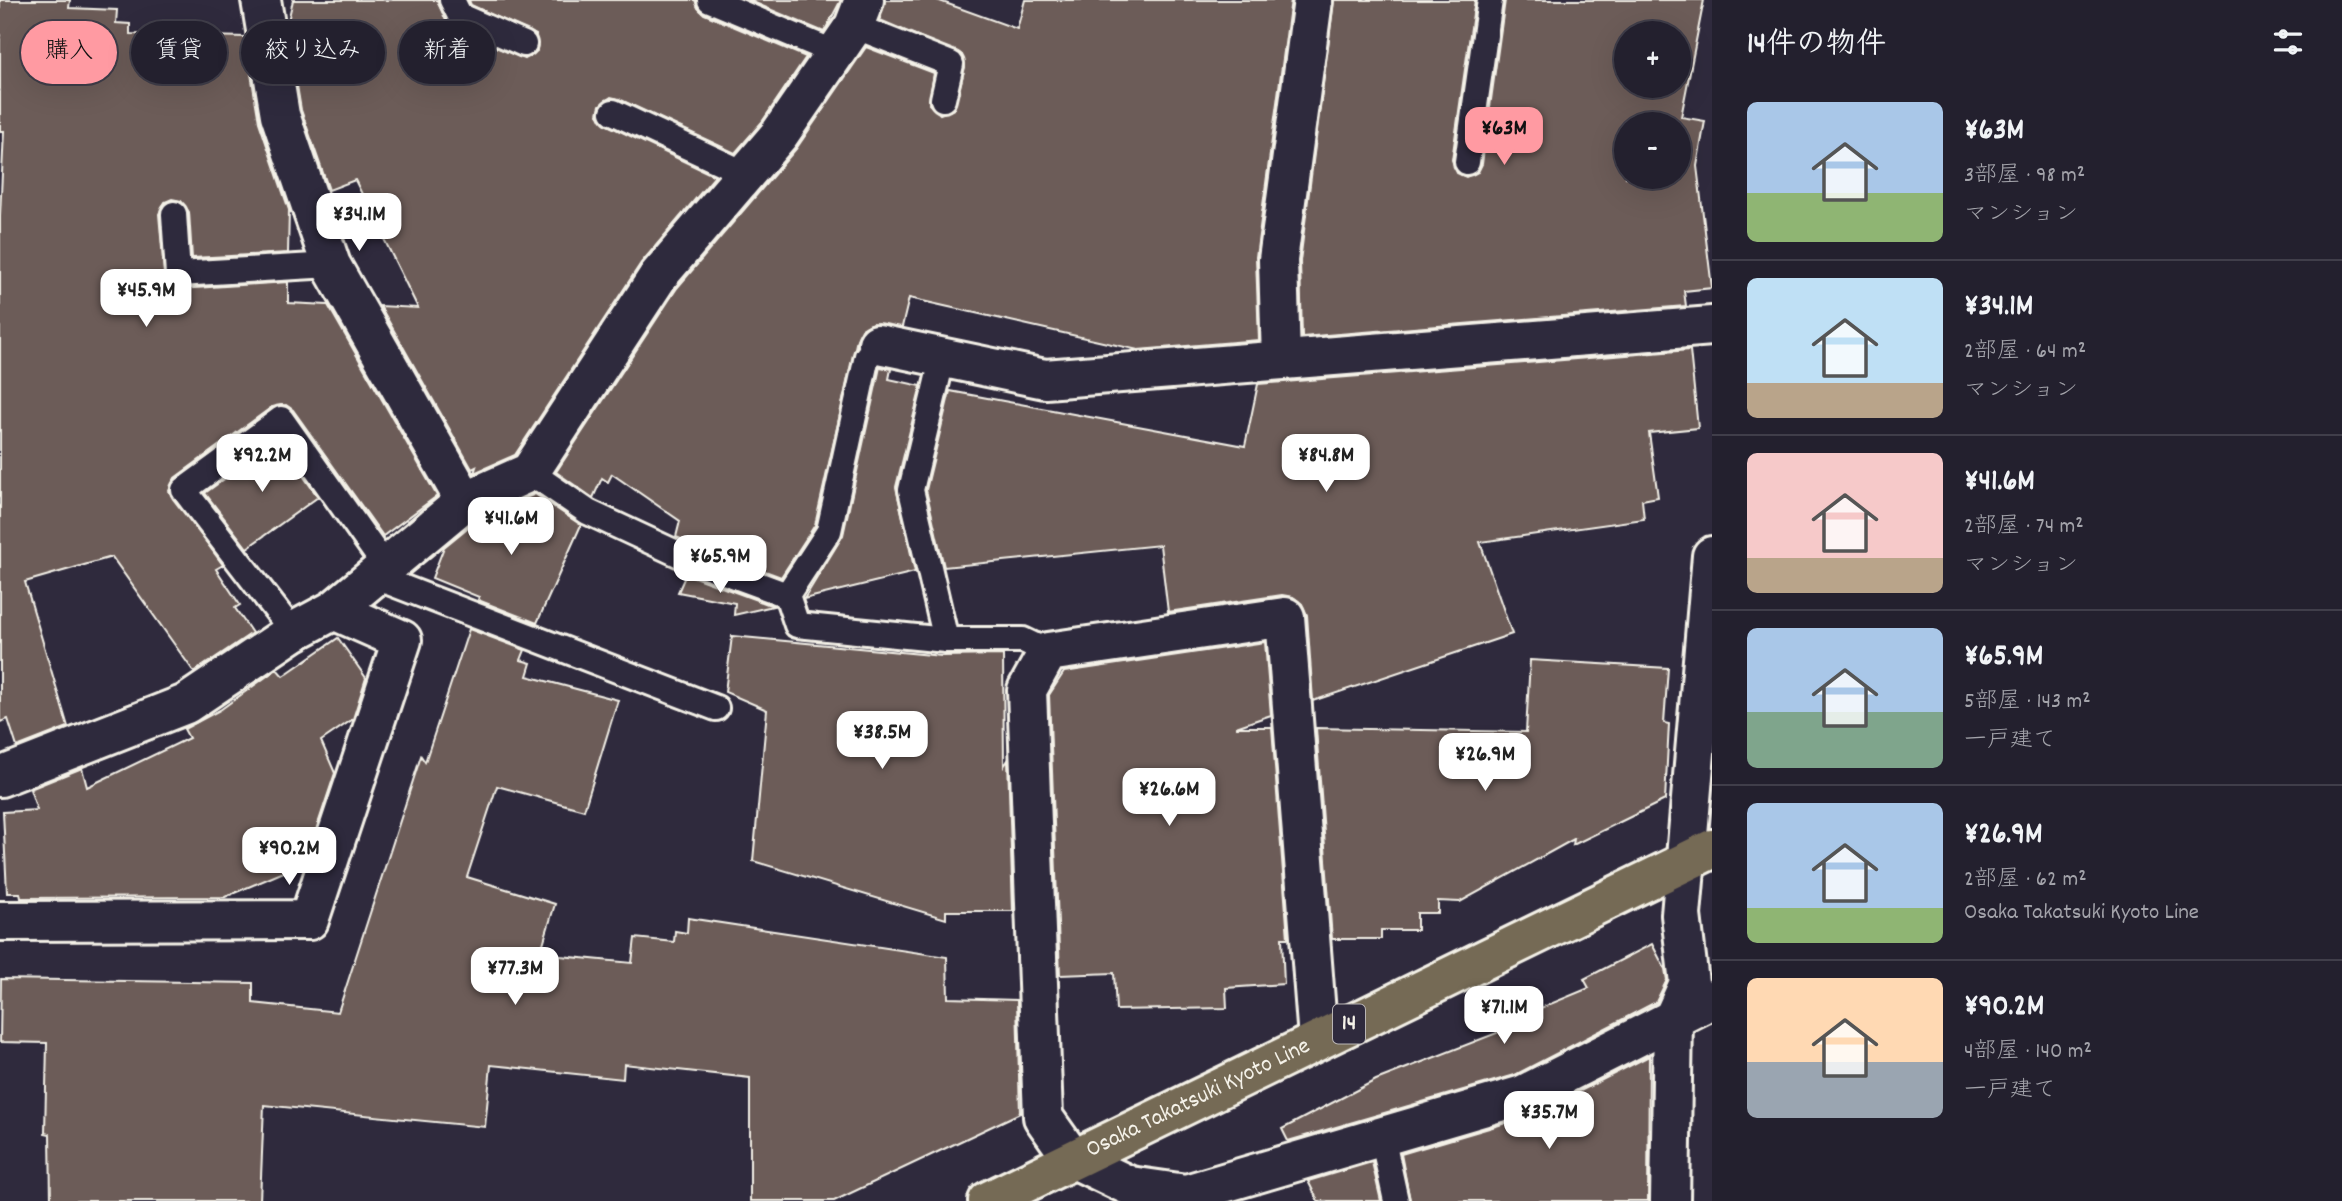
<!DOCTYPE html>
<html lang="ja">
<meta charset="utf-8">
<style>
body{margin:0;font-family:Dekko,"Klee One",sans-serif;background:#2b2836;color:#f1f3f6;height:100vh;display:flex;flex-direction:column;font-size:26px;white-space:nowrap}
*{box-sizing:border-box;margin:0}
p{font-size:23px;color:#a3a3aa}
.icon{flex:none;width:38px;height:38px;fill:none;stroke:currentColor;stroke-width:2;stroke-linecap:round;stroke-linejoin:round}
.map{position:relative;flex:1;overflow:hidden}
.side{display:flex;flex-direction:column;background:#23202e;width:630px}
.side>*{flex:none}
.top-card{position:absolute;left:21px;top:21px;width:665px;height:63px;display:flex;gap:14px}
.buttons{position:absolute;left:1614px;top:21px;display:grid;gap:14px}
.buttons a{display:grid;place-items:center;width:77px;height:77px;border-radius:50%;background:#23202e;box-shadow:0 7px 28px #0002,0 0 0 2px #403e4a;font-size:35px}
.price{position:absolute;translate:-50% -60px;padding:0 16px;border-radius:14px;background:#fff;color:#222;font-size:23px;line-height:46px;filter:drop-shadow(0 2px 4px #0008)}
.price::after{content:'';position:absolute;left:50%;top:42px;width:21px;height:16px;margin-left:-10px;background:inherit;clip-path:polygon(0 0,100% 0,50% 100%)}
.price.selected{background:#ff9aa2;color:#111}
ul{padding:0;list-style:none}
li{display:flex;align-items:center;gap:21px;height:175px;padding:0 35px}
li+li{border-top:2px solid #403e4a}
li span{display:grid;place-items:center;flex:none;width:196px;height:140px;border-radius:10px;color:#555}
li>.icon{margin-inline-start:auto}
span .icon{width:84px;height:84px;fill:#fffc;stroke-width:1}
li b{font-size:30px}
h2{display:flex;justify-content:space-between;align-items:center;height:84px;padding:0 35px;font-size:30px}
.chip{padding:0 24px;border-radius:32px;background:#23202e;box-shadow:0 7px 28px #0002,0 0 0 2px #403e4a;font-size:24px;line-height:63px}
.chip.selected{background:#ff9aa2;color:#111}
main{display:flex;flex:1;min-height:0}
.map>svg:first-child{display:block}
.building{fill:#6c5c59;stroke:#f4f1e8;stroke-width:2;fill-rule:evenodd}
.lines{fill:none;stroke-linecap:round;stroke-linejoin:round}
.lane-casing{stroke:#f4f1e8;stroke-width:30}
.street-casing{stroke:#f4f1e8;stroke-width:44}
.primary-casing{stroke:#f4f1e8;stroke-width:44}
.lane{stroke:#2f2a3d;stroke-width:24}
.street{stroke:#2f2a3d;stroke-width:38}
.primary{stroke:#756a55;stroke-width:38}
.labels{text-anchor:middle;dominant-baseline:central;stroke-width:5;stroke-linejoin:round;paint-order:stroke}
.shield{fill:#2f2a3d;stroke:#b9b5b5;stroke-width:2}
.shield-label{font-size:23px;font-weight:bold;fill:#f4f1e8}
.street-label{font-size:24px;fill:#f4f1e8;stroke:#2f2a3d}
</style>
<main>
<div class="map">
<svg width="1712" height="1201" viewBox="0 0 1712 1201">
<rect width="100%" height="100%" fill="#2f2a3d"/>
<filter id="ink" filterUnits="userSpaceOnUse"><feTurbulence type="fractalNoise" baseFrequency=".0143" numOctaves="2"/><feDisplacementMap in="SourceGraphic" scale="14" xChannelSelector="R" yChannelSelector="G"/><feConvolveMatrix kernelMatrix="1 2 1 2 8 2 1 2 1" color-interpolation-filters="sRGB"/></filter>
<g filter="url(#ink)">
<g class="building">
<polygon points="0,0 70,0 69,8 117,10 116,23 130,24 130,34 245,37 259,122 289,210 288,253 192,258 189,212 181,201 172,199 165,202 159,214 165,282 179,289 288,282 288,303 328,305 437,496 383,536 293,410 286,405 272,407 175,478 169,491 223,565 216,569 240,605 235,608 252,633 194,672 112,557 25,582 68,727 17,747 8,719 0,722 0,216 4,131 0,131"/>
<polygon points="293,0 437,0 447,23 454,30 525,59 537,51 536,35 471,5 469,0 695,0 698,8 704,14 806,57 762,122 735,153 619,99 611,97 600,105 598,114 607,125 715,176 641,263 515,455 474,473 476,467 472,469 380,306 418,308 355,180 329,190 301,110 287,25"/>
<polygon points="748,0 841,0 824,32"/>
<polygon points="885,0 937,0 1017,29 1025,0 1291,0 1256,257 1259,340 1138,350 909,298 902,327 872,323 862,329 857,339 815,525 781,577 676,537 680,521 612,474 608,482 602,478 593,498 556,472 677,288 796,149 866,47 934,73 929,104 940,114 954,109 965,67 962,55 880,20"/>
<path d="M1334,0H1475L1452,160L1457,173L1466,177L1478,172L1482,164L1505,0H1704L1681,117L1705,121L1697,166L1712,288L1684,291L1686,306L1302,337L1300,261ZM1626,33H1678V86H1626ZM1626,124H1678V177H1626Z"/>
<polygon points="1690,350 1698,428 1649,433 1658,497 1642,500 1644,519 1480,542 1512,634 1313,701 1307,615 1302,604 1293,597 1282,595 1168,612 1160,545 944,567 926,490 950,391 1245,446 1258,384"/>
<polygon points="880,367 891,369 889,379 921,386 896,487 915,572 804,599 843,535"/>
<polygon points="278,440 318,497 247,548 205,493"/>
<polygon points="535,494 581,525 537,623 478,600 479,597 432,578 444,547 477,520"/>
<polygon points="686,574 773,606 734,615 735,603 678,592"/>
<polygon points="469,629 525,650 521,660 531,663 527,676 618,700 584,810 497,786 467,877 555,904 540,954 632,963 635,938 674,942 675,931 687,933 688,918 947,957 948,998 1017,1000 1020,1113 834,1201 750,1201 750,1078 624,1064 623,1079 491,1065 485,1127 264,1105 260,1201 51,1201 50,1134 45,1133 47,1043 0,1042 1,979 253,983 253,1003 338,1012 421,756 425,762"/>
<polygon points="732,636 942,656 1003,655 1004,766 1008,760 1013,911 946,911 946,919 753,861 767,710 725,692"/>
<polygon points="338,638 366,678 353,719 321,741 335,773 305,863 225,897 21,898 20,893 7,893 3,812 37,810 30,789 82,768 87,787 189,738 184,729 220,710 277,669 283,676"/>
<polygon points="1265,642 1271,715 1236,727 1272,727 1288,938 1282,938 1284,984 1226,988 1227,1008 1116,1010 1114,973 1060,975 1049,695 1064,672"/>
<polygon points="1530,660 1668,668 1664,723 1669,724 1665,800 1573,845 1574,839 1460,902 1438,901 1438,913 1417,913 1417,930 1381,930 1381,939 1332,939 1316,728 1526,732"/>
<polygon points="1652,944 1665,969 1667,980 1656,1002 1515,1075 1288,1141 1282,1129 1376,1080 1497,1033 1495,1027 1589,988 1584,979"/>
<polygon points="1649,1056 1648,1201 1410,1201 1401,1154 1533,1115"/>
<polygon points="1372,1162 1381,1201 1318,1201 1308,1181"/>
</g>
<g class="lines">
<defs>
<g id="lane">
<polyline points="452,0 460,16 524,44"/>
<polyline points="710,0 836,53"/>
<polyline points="854,26 951,64 943,99"/>
<polyline points="613,112 746,174"/>
<polyline points="1467,162 1490,0"/>
<polyline points="174,214 178,274 331,265"/>
<polyline points="878,344 867,356 829,531 787,595 797,625 946,640 1023,640 1048,652"/>
<polyline points="943,356 911,490 946,640"/>
<polyline points="530,472 588,512 689,559 787,595"/>
<polyline points="373,576 716,708"/>
<polyline points="293,632 184,490 281,419 385,566"/>
<polyline points="1382,1136 1396,1201"/>
</g>
<g id="street">
<polyline points="261,0 280,115 331,265 465,501"/>
<polyline points="878,344 1045,379 1712,326"/>
<polyline points="1281,360 1278,260 1313,0"/>
<polyline points="0,777 186,704 293,632 334,610 465,501 530,472 659,275 779,135 854,26 864,0"/>
<polyline points="0,921 309,920 402,640 334,610"/>
<polyline points="1318,1039 1285,617 1048,652 1027,690 1043,1117 1072,1158 1130,1186 1186,1194 1523,1095 1712,999"/>
<polyline points="1670,1201 1673,1019 1689,983 1681,915 1712,556"/>
</g>
<g id="primary">
<path id="s1" d="M988,1201L1712,849"/>
</g>
</defs>
<use href="#lane" class="lane-casing"/>
<use href="#street" class="street-casing"/>
<use href="#primary" class="primary-casing"/>
<use href="#lane" class="lane"/>
<use href="#street" class="street"/>
<use href="#primary" class="primary"/>
</g>
</g>
<g class="labels">
<rect class="shield" x="1333" y="1004.5" width="32" height="39" rx="5"/>
<g class="shield-label">
<text x="1349" y="1024">14</text>
</g>
<g class="street-label">
<text stroke="none"><textPath href="#s1" startOffset="234">Osaka Takatsuki Kyoto Line</textPath></text>
</g>
</g>
</svg>
<div class="buttons">
<a>+</a>
<a>−</a>
</div>
<b class="price selected" style="left:1504px;top:167px">¥63M</b>
<b class="price" style="left:359px;top:253px">¥34.1M</b>
<b class="price" style="left:146px;top:329px">¥45.9M</b>
<b class="price" style="left:262px;top:494px">¥92.2M</b>
<b class="price" style="left:1326px;top:494px">¥84.8M</b>
<b class="price" style="left:511px;top:557px">¥41.6M</b>
<b class="price" style="left:720px;top:595px">¥65.9M</b>
<b class="price" style="left:882px;top:771px">¥38.5M</b>
<b class="price" style="left:1485px;top:793px">¥26.9M</b>
<b class="price" style="left:1169px;top:828px">¥26.6M</b>
<b class="price" style="left:289px;top:887px">¥90.2M</b>
<b class="price" style="left:515px;top:1007px">¥77.3M</b>
<b class="price" style="left:1504px;top:1046px">¥71.1M</b>
<b class="price" style="left:1549px;top:1151px">¥35.7M</b>
<div class="top-card">
<a class="chip selected">購入</a>
<a class="chip">賃貸</a>
<a class="chip">絞り込み</a>
<a class="chip">新着</a>
</div>
</div>
<section class="side">
<h2>14件の物件<svg class="icon" aria-label="filters" viewBox="0 0 24 24"><path d="M4 7h16M4 17h16"/><circle cx="9" cy="7" r="2"/><circle cx="15" cy="17" r="2"/></svg></h2>
<ul>
<li><span style="background:linear-gradient(#a9c7e8 65%,#8fb573 0)"><svg class="icon" aria-label="home" viewBox="0 0 24 24"><path d="M3 11l9-7 9 7M6 9v11h12V9"/></svg></span><div><b>¥63M</b><p>3部屋 · 98 m²</p><p>マンション</p></div></li>
<li><span style="background:linear-gradient(#bfe0f5 75%,#b9a48a 0)"><svg class="icon" aria-label="home" viewBox="0 0 24 24"><path d="M3 11l9-7 9 7M6 9v11h12V9"/></svg></span><div><b>¥34.1M</b><p>2部屋 · 64 m²</p><p>マンション</p></div></li>
<li><span style="background:linear-gradient(#f6c9c9 75%,#b9a48a 0)"><svg class="icon" aria-label="home" viewBox="0 0 24 24"><path d="M3 11l9-7 9 7M6 9v11h12V9"/></svg></span><div><b>¥41.6M</b><p>2部屋 · 74 m²</p><p>マンション</p></div></li>
<li><span style="background:linear-gradient(#a9c7e8 60%,#7fa58c 0)"><svg class="icon" aria-label="home" viewBox="0 0 24 24"><path d="M3 11l9-7 9 7M6 9v11h12V9"/></svg></span><div><b>¥65.9M</b><p>5部屋 · 143 m²</p><p>一戸建て</p></div></li>
<li><span style="background:linear-gradient(#a9c7e8 75%,#8fb573 0)"><svg class="icon" aria-label="home" viewBox="0 0 24 24"><path d="M3 11l9-7 9 7M6 9v11h12V9"/></svg></span><div><b>¥26.9M</b><p>2部屋 · 62 m²</p><p>Osaka Takatsuki Kyoto Line</p></div></li>
<li><span style="background:linear-gradient(#ffd9b3 60%,#9aa5b1 0)"><svg class="icon" aria-label="home" viewBox="0 0 24 24"><path d="M3 11l9-7 9 7M6 9v11h12V9"/></svg></span><div><b>¥90.2M</b><p>4部屋 · 140 m²</p><p>一戸建て</p></div></li>
</ul>
</section>
</main>
